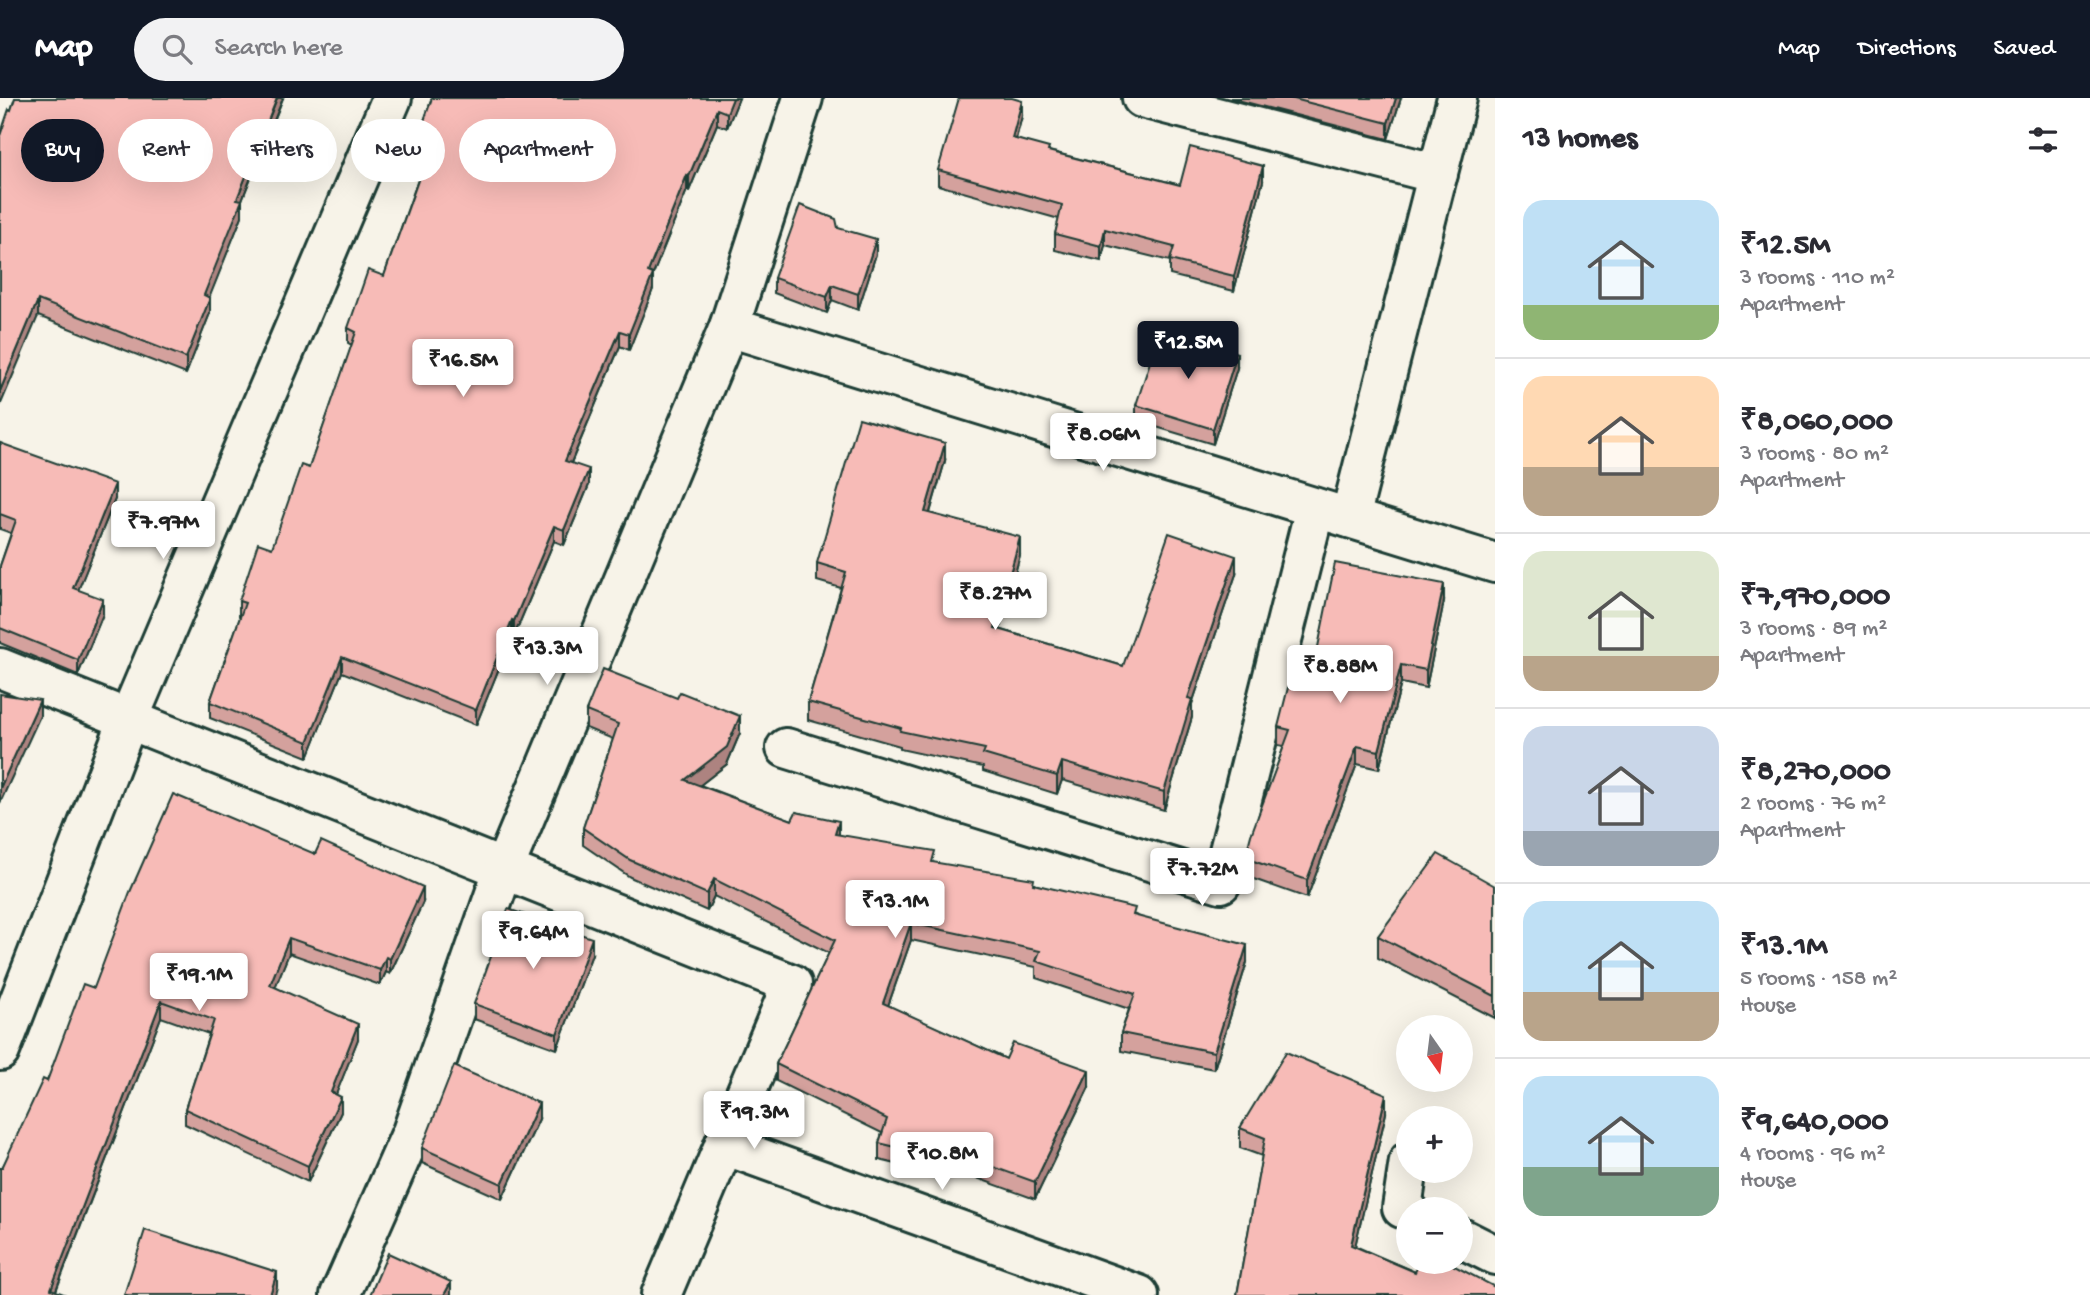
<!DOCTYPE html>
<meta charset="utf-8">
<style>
body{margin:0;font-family:"Gochi Hand",sans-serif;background:#f2f2f3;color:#2b2b33;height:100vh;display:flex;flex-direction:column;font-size:26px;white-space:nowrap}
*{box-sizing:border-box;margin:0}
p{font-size:23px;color:#7c7c81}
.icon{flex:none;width:38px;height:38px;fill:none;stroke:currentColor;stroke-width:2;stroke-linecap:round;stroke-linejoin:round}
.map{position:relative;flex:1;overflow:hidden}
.drawer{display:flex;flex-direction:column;background:#fff;width:595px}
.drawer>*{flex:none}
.hud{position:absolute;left:21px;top:21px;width:665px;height:63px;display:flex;gap:14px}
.needle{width:46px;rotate:166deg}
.controls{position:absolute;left:1396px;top:917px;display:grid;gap:14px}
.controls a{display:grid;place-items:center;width:77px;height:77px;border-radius:50%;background:#fff;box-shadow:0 7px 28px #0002;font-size:35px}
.price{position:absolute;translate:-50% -60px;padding:0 16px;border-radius:7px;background:#fff;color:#222;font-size:23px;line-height:46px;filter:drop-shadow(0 2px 4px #0008)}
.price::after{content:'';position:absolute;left:50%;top:42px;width:21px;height:16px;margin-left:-10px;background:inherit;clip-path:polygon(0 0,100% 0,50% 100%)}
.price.current{background:#111827;color:#fff}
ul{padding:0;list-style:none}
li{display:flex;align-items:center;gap:21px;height:175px;padding:0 28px}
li+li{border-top:2px solid #e1e1e2}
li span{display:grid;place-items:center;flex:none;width:196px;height:140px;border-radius:21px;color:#555}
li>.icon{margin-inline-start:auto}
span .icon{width:84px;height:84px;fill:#fffc;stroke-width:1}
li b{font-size:30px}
h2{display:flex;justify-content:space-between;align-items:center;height:84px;padding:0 28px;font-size:30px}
.tag{padding:0 24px;border-radius:32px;background:#fff;box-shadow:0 7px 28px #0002;font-size:24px;line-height:63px}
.tag.current{background:#111827;color:#fff}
header{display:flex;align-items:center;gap:42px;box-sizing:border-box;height:98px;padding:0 35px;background:#111827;color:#fff}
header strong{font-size:33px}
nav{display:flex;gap:38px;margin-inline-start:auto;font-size:24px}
.search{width:490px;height:63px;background:#f2f2f3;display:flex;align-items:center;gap:18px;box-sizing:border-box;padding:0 24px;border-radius:38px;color:#7c7c81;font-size:26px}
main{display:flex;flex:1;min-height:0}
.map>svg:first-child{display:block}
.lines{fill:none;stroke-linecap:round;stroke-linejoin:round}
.minor-casing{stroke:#1f3d34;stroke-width:44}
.minor{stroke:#f7f3e8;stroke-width:38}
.wall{fill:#d4a19d;stroke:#1f3d34;stroke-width:2}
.shaded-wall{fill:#ad8380;stroke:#1f3d34;stroke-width:2}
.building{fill:#f7bbb7;stroke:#1f3d34;stroke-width:2}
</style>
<header>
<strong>Map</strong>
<div class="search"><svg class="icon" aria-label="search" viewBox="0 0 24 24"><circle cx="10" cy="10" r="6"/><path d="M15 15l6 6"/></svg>Search here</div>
<nav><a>Map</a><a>Directions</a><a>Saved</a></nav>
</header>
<main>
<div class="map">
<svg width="1495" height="1197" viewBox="0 0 1495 1197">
<rect width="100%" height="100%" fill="#f7f3e8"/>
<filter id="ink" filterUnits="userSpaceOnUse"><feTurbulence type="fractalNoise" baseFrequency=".0143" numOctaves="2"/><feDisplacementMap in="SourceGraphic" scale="14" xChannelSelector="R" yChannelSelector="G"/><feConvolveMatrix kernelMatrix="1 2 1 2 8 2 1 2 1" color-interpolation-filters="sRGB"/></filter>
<g filter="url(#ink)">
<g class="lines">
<defs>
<g id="minor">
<polyline points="1142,0 1438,76"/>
<polyline points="729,229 1495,465"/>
<polyline points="1350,420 1457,0"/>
<polyline points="0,570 792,886 661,1197"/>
<polyline points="786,650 1221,785 1315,410"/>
<polyline points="0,953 129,620 392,0"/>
<polyline points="724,1047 1139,1197"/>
<polyline points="1409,1063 1402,1110 1409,1113"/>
<polyline points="1461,1140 1495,1157"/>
<polyline points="340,1197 412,1034 504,770 729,229 803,0"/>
</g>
</defs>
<use href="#minor" class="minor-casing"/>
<use href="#minor" class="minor"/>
</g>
<g class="wall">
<polygon points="15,0 283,0 242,102 242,118 209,199 210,215 186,276 38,218 11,12"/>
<polygon points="432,0 739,0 727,30 717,26 689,93 687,92 653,176 653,191 629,252 620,248 571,365 589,387 564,447 554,443 514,538 512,538 476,627 342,574 308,659 210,620 210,604 240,519 239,518 239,503 272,450 309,370 352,247 348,245 348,230 384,178 422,70 414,67 414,52"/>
<polygon points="1230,0 1401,0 1388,41"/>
<polygon points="1022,18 1016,41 1049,53 1180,87 1263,83 1234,193 1170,177 1170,163 1105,147 1101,163 1055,152 1055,136 1059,121 938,87 938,72"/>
<polygon points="838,130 876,156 858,212 832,202 827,215 774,195 774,180"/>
<polygon points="1237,270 1213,346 1136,323 1136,307"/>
<polygon points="0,345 115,401 78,492 103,516 78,577 0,545 0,468 11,435 0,431"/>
<polygon points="945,363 930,415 1020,457 999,531 1123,568 1236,476 1192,606 1192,619 1164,712 1062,682 1057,696 983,673 983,669 900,651 900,648 808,622 808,604 841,490 817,483 817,465"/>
<polygon points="1444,503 1426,590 1401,585 1379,671 1357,666 1307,800 1245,778 1245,760 1284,648 1278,647 1278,629 1316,559"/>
<polygon points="586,613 740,635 727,666 700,687 792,722 839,737 935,765 1034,786 1135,817 1247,864 1214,971 1121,953 1121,935 1129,911 1036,880 1036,869 911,842 888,908 1006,961 1089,989 1035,1101 941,1067 938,1076 879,1062 879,1045 882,1035 776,983 776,966 829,855 714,798 707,813 630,779 583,747 583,730 613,641 586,630"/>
<polygon points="1495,788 1495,920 1378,860 1378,838"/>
<polygon points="423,804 390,876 386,874 380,887 289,855 275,889 358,941 336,996 341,1014 308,1084 185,1026 185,1011 209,936 161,919 56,1193 0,1197 2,1070 47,983 94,890"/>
<polygon points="592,856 557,951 474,921 474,906"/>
<polygon points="1386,1015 1355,1148 1415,1174 1237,1197 1262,1058 1240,1050 1240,1030"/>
<polygon points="539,1021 502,1101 422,1065 422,1050"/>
</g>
<g class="shaded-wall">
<polygon points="277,0 283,0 237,114 242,102 242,118 204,213 204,197 237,101"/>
<polygon points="733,0 739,0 727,30 727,15"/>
<polygon points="1396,0 1401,0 1388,41 1388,25"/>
<polygon points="1022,3 1022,18 1012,55 1012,40"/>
<polygon points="717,11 717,26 689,93 689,78"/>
<polygon points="1263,68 1263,83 1234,193 1234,178"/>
<polygon points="687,77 687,92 648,189 648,174"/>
<polygon points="1105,131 1105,147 1101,163 1101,148"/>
<polygon points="876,141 876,156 858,212 858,196"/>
<polygon points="653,176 653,191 629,252 629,236"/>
<polygon points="832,187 832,202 827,215 827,199"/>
<polygon points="210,200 210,215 186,276 186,260"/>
<polygon points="38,202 38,218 0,308 0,293"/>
<polygon points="620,233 620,248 565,379 565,363"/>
<polygon points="1237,255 1237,270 1213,346 1213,331"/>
<polygon points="945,345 945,363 925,431 925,414"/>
<polygon points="589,371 589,387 564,447 564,432"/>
<polygon points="115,386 115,401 73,505 73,490"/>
<polygon points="554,428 554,443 514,538 514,523"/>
<polygon points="1020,439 1020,457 995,548 995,530"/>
<polygon points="1236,458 1236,476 1192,606 1192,619 1164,712 1164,694 1188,600"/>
<polygon points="1444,486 1444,503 1426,590 1426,572"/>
<polygon points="103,501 103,516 78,577 78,562"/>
<polygon points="512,522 512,538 476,627 476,612"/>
<polygon points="342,559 342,574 308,659 308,644"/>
<polygon points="1401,567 1401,585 1379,671 1379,653"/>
<polygon points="40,602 40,618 0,705 0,690"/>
<polygon points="740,618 740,635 727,666 685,699 685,682"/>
<polygon points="1357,648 1357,666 1307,800 1307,782"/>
<polygon points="1062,664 1062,682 1057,696 1057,678"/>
<polygon points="839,723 839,741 835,736"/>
<polygon points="714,781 714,798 707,813 707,796"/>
<polygon points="423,789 423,804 390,876 390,861"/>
<polygon points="911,825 911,842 883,922 883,905"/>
<polygon points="289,840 289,855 270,902 270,887"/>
<polygon points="592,840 592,856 557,951 557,936"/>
<polygon points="1247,847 1247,864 1214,971 1214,954"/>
<polygon points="386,859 386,874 380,887 380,872"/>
<polygon points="161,903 161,919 54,1197 51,1191"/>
<polygon points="358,926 358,941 331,1009 331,994"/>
<polygon points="1089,972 1089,989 1035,1101 1035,1084"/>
<polygon points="1386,996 1386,1015 1351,1166 1351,1147"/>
<polygon points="341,999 341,1014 308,1084 308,1068"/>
<polygon points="539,1005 539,1021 502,1101 502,1086"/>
<polygon points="941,1050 941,1067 938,1076 938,1059"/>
<polygon points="277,1174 277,1189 275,1197 270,1197"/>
<polygon points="451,1184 451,1197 444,1197"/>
</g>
<g class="building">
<polygon points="15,0 277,0 237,101 242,102 204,197 210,200 186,260 38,202 0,293 0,38 9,11 11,12"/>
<polygon points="432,0 733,0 727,15 717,11 689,78 687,77 648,174 653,176 629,236 620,233 565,363 589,371 564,432 554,428 514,523 512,522 476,612 342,559 308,644 210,604 245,505 239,503 258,445 272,450 301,367 309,370 356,234 348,230 368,172 384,178 427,57 414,52"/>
<polygon points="959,0 1012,0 1022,3 1012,40 1049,50 1048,53 1180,87 1190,49 1263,68 1234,178 1170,162 1174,149 1105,131 1101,148 1055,136 1062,107 938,72"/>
<polygon points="1290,0 1396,0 1388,25"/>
<polygon points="800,107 836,121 838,130 876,141 858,196 832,187 827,199 774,180"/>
<polygon points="1171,235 1237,255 1213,331 1136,307 1151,261 1163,260"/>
<polygon points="859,320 945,345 925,414 1020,439 995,530 1123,568 1169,435 1236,458 1188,600 1192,601 1164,694 1062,664 1057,678 983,656 985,651 900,633 901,630 808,604 846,474 817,465"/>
<polygon points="0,345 115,386 73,490 103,501 78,562 0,530 0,468 16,422 0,416"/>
<polygon points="1335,465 1444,486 1426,572 1401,567 1379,653 1357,648 1307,782 1245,760 1251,737 1290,632 1278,629 1297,554 1316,559"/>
<polygon points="603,571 677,600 680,594 740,618 727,649 685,682 792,722 796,714 839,723 835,736 935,753 932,764 1034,781 1033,786 1135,810 1133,817 1247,847 1214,954 1121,935 1135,896 1036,863 1040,853 911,825 883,905 1006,961 1013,945 1089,972 1035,1084 941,1050 938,1059 879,1045 887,1021 776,966 835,842 714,781 707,796 630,762 583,730 618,626 586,613"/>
<polygon points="0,596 40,602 0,690"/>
<polygon points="173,696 315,756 321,743 423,789 390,861 386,859 380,872 289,840 270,887 358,926 331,994 341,999 308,1068 185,1011 214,922 161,903 51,1191 66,1197 0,1197 0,1070 2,1070 43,981 47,983 83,886 94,890 130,794"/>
<polygon points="1438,756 1495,788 1495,898 1378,838"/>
<polygon points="508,811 592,840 557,936 474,906"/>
<polygon points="1286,954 1386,996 1351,1147 1415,1174 1420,1164 1447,1164 1495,1189 1495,1197 1237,1197 1265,1040 1240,1030"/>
<polygon points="454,968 539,1005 502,1086 422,1050"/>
<polygon points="145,1132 277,1174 270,1197 124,1197"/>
<polygon points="388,1155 451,1184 444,1197 370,1197"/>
</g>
</g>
</svg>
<div class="controls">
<a><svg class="needle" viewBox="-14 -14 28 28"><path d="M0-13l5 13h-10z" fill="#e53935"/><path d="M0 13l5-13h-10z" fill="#7c7c81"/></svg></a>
<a>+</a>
<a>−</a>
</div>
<b class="price current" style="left:1188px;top:283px">₹12.5M</b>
<b class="price" style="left:463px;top:301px">₹16.5M</b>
<b class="price" style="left:1103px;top:375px">₹8.06M</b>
<b class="price" style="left:163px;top:463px">₹7.97M</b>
<b class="price" style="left:995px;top:534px">₹8.27M</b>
<b class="price" style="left:547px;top:589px">₹13.3M</b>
<b class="price" style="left:1340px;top:607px">₹8.88M</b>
<b class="price" style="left:1202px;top:810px">₹7.72M</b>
<b class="price" style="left:895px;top:842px">₹13.1M</b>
<b class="price" style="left:533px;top:873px">₹9.64M</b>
<b class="price" style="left:199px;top:915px">₹19.1M</b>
<b class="price" style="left:754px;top:1053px">₹19.3M</b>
<b class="price" style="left:942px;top:1094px">₹10.8M</b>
<div class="hud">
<a class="tag current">Buy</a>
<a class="tag">Rent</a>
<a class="tag">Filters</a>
<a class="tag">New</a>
<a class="tag">Apartment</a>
</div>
</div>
<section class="drawer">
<h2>13 homes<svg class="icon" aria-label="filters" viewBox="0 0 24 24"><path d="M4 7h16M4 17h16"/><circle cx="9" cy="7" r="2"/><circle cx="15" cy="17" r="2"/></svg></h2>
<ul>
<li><span style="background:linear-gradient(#bfe0f5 75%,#8fb573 0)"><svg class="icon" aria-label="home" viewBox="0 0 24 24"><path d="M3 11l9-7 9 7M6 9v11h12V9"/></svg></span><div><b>₹12.5M</b><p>3 rooms · 110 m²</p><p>Apartment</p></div></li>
<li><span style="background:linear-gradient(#ffd9b3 65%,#b9a48a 0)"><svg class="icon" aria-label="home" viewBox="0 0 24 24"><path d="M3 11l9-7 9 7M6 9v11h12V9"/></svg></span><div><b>₹8,060,000</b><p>3 rooms · 80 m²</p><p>Apartment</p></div></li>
<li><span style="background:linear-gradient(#dfe7d0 75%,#b9a48a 0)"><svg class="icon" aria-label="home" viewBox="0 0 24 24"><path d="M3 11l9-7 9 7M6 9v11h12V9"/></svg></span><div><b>₹7,970,000</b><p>3 rooms · 89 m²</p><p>Apartment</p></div></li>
<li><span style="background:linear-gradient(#c9d6e8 75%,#9aa5b1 0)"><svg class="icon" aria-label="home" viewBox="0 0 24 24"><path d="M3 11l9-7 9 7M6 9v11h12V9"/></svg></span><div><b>₹8,270,000</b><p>2 rooms · 76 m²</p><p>Apartment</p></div></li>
<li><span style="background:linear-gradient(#bfe0f5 65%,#b9a48a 0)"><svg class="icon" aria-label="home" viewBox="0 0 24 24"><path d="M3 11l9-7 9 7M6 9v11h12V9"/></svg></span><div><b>₹13.1M</b><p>5 rooms · 158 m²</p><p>House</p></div></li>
<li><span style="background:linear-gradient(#bfe0f5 65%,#7fa58c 0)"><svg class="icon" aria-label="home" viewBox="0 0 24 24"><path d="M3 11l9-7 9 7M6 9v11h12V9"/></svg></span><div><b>₹9,640,000</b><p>4 rooms · 96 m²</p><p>House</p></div></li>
</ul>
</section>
</main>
